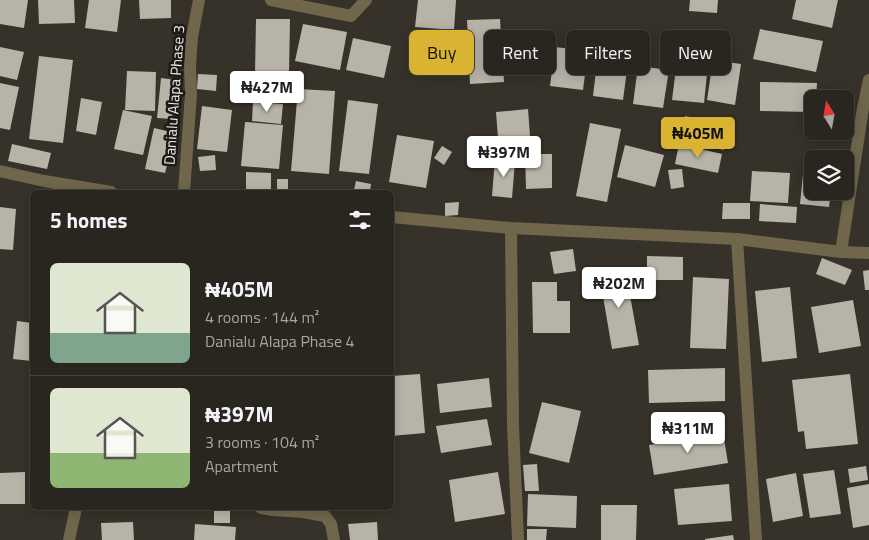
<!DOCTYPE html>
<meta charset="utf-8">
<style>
body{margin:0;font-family:"Titillium Web",sans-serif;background:#34322c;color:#f1f3f6;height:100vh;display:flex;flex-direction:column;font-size:19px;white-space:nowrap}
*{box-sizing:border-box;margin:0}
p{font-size:16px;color:#a5a5a4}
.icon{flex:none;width:28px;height:28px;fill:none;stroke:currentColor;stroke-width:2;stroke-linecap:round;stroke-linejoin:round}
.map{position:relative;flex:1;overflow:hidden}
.details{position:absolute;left:30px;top:190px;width:364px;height:320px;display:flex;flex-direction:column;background:#28261f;border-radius:8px;box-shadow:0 2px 12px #0003,0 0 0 1px #44433d}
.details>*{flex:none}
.hud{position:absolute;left:409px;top:30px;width:385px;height:45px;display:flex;gap:10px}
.needle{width:32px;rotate:349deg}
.controls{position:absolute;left:804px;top:90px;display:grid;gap:10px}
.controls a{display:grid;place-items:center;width:50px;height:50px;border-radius:8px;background:#28261f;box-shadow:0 2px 12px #0003,0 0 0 1px #44433d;font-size:25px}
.price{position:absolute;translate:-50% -42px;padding:0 11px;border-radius:5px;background:#fff;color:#222;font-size:16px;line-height:32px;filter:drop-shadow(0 1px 2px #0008)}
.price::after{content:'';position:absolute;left:50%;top:30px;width:15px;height:11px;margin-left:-8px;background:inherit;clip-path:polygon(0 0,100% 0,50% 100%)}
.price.active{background:#dab333;color:#111}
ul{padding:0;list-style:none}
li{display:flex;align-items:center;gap:15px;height:125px;padding:0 20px}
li+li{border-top:1px solid #44433d}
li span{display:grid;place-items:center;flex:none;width:140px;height:100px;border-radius:8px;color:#555}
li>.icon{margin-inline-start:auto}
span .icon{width:60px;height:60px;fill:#fffc;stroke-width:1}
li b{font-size:21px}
h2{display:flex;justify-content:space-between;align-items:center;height:60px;padding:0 20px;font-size:21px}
.pill{padding:0 18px;border-radius:8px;background:#28261f;box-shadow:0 2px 12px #0003,0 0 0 1px #44433d;font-size:18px;line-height:45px}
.pill.active{background:#dab333;color:#111}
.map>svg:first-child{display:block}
.building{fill:#b7b3a7}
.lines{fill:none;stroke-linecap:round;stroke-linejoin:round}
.minor{stroke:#6f664c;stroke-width:12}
.labels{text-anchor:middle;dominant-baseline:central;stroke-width:5;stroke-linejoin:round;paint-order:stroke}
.street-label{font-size:15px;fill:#edebe5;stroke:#1c1a16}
</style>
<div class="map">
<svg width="869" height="540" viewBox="0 0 869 540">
<rect width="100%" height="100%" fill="#363229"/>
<g class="building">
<polygon points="0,0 28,0 24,28 0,24"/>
<polygon points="38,0 74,0 75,23 39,24"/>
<polygon points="89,0 121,0 117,32 85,28"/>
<polygon points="139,0 171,0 171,18 140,19"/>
<polygon points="418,0 456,0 454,30 415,27"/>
<polygon points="690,0 718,0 717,13 689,11"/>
<polygon points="796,0 838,0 832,28 792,19"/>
<polygon points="256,19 290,19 289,74 255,74"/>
<polygon points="500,19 504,82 470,84 467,20"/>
<polygon points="303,24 347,32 340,70 295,61"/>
<polygon points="601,29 632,32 623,100 593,96"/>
<polygon points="760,29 823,41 816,72 753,59"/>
<polygon points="414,32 456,32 456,60 413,60"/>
<polygon points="353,38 391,46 384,78 346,70"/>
<polygon points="0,47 24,52 17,80 0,76"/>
<polygon points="555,47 588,51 583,90 550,86"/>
<polygon points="39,56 73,60 63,143 29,139"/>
<polygon points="713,60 741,64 735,105 707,100"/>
<polygon points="677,61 708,64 704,103 672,100"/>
<polygon points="638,66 669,70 663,108 633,104"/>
<polygon points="127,71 156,72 155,111 125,110"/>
<polygon points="198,74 217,75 216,91 197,89"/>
<polygon points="161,78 176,80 172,119 157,118"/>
<polygon points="244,79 291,83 290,102 242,98"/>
<polygon points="760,82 817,83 816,99 812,99 812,112 760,111"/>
<polygon points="0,83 19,87 10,130 0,128"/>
<polygon points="298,89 335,91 329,174 291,171"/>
<polygon points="81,98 102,102 96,135 76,131"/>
<polygon points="348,100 378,104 369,174 339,171"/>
<polygon points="253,102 283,104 281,124 252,121"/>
<polygon points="202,106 232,110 227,152 197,149"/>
<polygon points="528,109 531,149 499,151 496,112"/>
<polygon points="123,110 152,116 143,155 114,149"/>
<polygon points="685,116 730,125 724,150 680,141"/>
<polygon points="245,122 283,125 279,169 241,166"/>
<polygon points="590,123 621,129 607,202 576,196"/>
<polygon points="154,128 175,133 165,173 145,169"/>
<polygon points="397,135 434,141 426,188 389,182"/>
<polygon points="12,144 51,153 47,169 8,161"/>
<polygon points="679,144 722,154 718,173 675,164"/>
<polygon points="625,145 664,155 655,187 617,177"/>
<polygon points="442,146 452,152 444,165 434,158"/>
<polygon points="525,154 552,154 552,188 526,189"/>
<polygon points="215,155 216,170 200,171 198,157"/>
<polygon points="495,159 515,161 512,198 492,196"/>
<polygon points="682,169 684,187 671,189 668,170"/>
<polygon points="752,171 790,173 788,203 750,201"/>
<polygon points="246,172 271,173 271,190 246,190"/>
<polygon points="803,174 812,175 812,191 831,191 829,207 800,204"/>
<rect x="277" y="179" width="11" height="13"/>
<polygon points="356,181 371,184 370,192 354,190"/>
<polygon points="459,202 458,215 445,216 445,203"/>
<polygon points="723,203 750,203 750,219 722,219"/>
<polygon points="760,204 797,207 796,223 759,221"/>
<polygon points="0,207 16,209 13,250 0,249"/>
<polygon points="573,249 576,271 554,274 550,252"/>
<polygon points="647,256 683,257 683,280 647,280"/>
<polygon points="822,258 852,270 845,285 816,274"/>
<polygon points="625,268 639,345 612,349 599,273"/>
<polygon points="869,270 869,290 865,290 863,271"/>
<polygon points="693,277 729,279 726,349 690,348"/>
<polygon points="532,282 557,282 557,301 570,301 570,333 533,333"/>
<polygon points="790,287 797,358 762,362 755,291"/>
<polygon points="853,300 861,346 819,353 811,307"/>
<polygon points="17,321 32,323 32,361 13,359"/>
<polygon points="725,368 725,401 649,403 648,370"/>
<polygon points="420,374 425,433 391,436 391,376"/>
<polygon points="850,374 858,444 806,449 804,431 798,432 792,380"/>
<polygon points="489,378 492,407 440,413 437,384"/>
<polygon points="542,402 581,411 569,463 529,453"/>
<polygon points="487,419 492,445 441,453 436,426"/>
<polygon points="723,433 728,463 654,475 649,445"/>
<polygon points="537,464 539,491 525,491 523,465"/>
<polygon points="866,466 868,480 850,483 848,469"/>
<polygon points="834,470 841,514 810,518 803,474"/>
<polygon points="25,472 25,504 0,504 0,473"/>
<polygon points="498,472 505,514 455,522 449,480"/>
<polygon points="796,473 803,516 773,522 766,479"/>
<polygon points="729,484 732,521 678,525 674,489"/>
<polygon points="869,484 869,525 853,528 847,488"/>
<polygon points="528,494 577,496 576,528 527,526"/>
<polygon points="601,505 637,505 636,540 601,540"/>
<rect x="214" y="508" width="16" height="15"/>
<polygon points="133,522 134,540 102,540 101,523"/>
<polygon points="377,522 378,540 350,540 348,524"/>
<polygon points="195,524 236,527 235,540 194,540"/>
<polygon points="527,529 547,529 546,540 527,540"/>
<polygon points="733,535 734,540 705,540 705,539"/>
</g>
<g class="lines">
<g class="minor">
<polyline points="271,0 351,16 366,0"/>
<polyline points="0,171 44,181 111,192"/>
<polyline points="184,192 191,94 190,66 192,37 199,0"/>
<polyline points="391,217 511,228 737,239 841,252 869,253"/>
<polyline points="511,228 513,426 518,540"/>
<polyline points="737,239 756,540"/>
<polyline points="841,252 863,108 869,80"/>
<polyline points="261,508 273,510 303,512 325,516 331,524 334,540"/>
<polyline points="69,540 76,508"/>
</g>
</g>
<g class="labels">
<g class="street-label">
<text transform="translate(174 95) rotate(-86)">Danialu Alapa Phase 3</text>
</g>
</g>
</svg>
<div class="controls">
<a><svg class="needle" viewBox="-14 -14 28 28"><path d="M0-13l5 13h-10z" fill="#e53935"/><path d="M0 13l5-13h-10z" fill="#a5a5a4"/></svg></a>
<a><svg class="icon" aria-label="layers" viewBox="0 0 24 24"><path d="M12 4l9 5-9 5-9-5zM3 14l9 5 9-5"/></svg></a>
</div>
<b class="price" style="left:267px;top:113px">₦427M</b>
<b class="price active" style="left:698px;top:159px">₦405M</b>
<b class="price" style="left:504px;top:178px">₦397M</b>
<b class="price" style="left:619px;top:309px">₦202M</b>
<b class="price" style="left:688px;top:454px">₦311M</b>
<div class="hud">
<a class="pill active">Buy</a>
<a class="pill">Rent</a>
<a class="pill">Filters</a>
<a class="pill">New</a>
</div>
<section class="details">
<h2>5 homes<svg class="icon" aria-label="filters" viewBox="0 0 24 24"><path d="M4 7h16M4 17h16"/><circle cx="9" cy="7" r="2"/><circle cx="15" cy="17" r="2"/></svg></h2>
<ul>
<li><span style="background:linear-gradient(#dfe7d0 70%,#7fa58c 0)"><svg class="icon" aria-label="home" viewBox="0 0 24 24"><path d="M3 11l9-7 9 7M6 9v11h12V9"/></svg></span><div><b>₦405M</b><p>4 rooms · 144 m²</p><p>Danialu Alapa Phase 4</p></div></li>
<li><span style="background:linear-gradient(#dfe7d0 65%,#8fb573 0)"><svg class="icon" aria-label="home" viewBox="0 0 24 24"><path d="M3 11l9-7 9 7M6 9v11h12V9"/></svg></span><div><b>₦397M</b><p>3 rooms · 104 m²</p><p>Apartment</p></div></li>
</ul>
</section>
</div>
